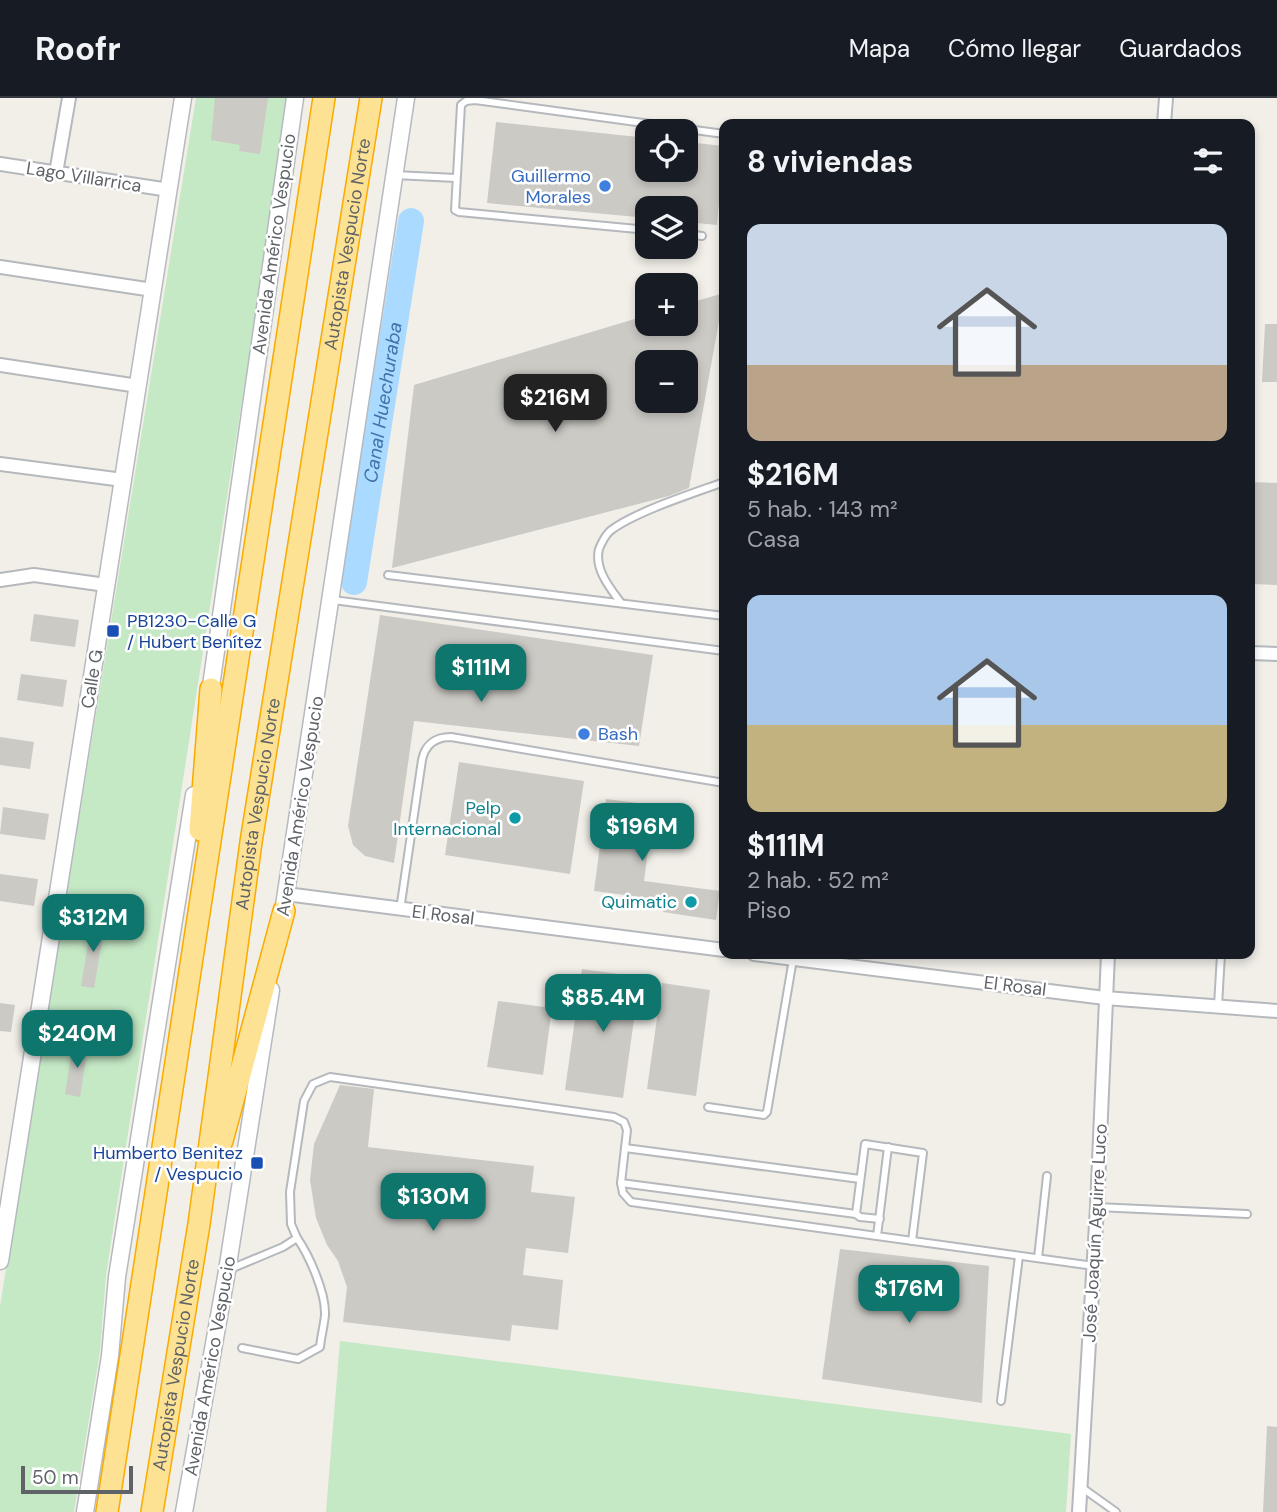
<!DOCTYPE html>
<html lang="es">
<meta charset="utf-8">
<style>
body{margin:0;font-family:"DM Sans",sans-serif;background:#20242c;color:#f1f3f6;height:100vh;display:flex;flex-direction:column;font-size:26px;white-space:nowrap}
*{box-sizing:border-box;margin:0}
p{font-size:23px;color:#9ea1a6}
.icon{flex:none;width:38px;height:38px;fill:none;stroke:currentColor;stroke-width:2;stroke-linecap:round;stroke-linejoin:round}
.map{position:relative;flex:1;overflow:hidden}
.details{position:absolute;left:719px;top:21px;width:536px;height:840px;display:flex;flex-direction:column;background:#171b24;border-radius:14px;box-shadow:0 4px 10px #0003}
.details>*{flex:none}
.tools{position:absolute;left:635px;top:21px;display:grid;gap:14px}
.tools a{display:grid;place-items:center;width:63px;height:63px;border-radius:14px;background:#171b24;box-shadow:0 4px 10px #0003;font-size:35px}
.scale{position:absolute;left:21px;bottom:18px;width:112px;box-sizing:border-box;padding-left:7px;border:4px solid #5f6368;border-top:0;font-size:19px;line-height:24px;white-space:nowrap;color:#5f6368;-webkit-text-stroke:5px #fff;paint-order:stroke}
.price{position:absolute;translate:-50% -60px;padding:0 16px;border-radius:14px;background:#0f766e;color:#fff;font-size:23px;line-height:46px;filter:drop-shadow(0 2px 4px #0008)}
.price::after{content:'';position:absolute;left:50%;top:42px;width:21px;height:16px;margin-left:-10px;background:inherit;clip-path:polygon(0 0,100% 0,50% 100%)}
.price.active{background:#222;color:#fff}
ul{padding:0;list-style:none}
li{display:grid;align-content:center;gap:14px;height:371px;padding:0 28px}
li span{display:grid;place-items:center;height:217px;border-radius:14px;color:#555}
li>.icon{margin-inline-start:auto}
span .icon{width:126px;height:126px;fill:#fffc;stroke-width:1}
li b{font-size:30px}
h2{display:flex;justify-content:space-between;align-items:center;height:84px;padding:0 28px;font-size:30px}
header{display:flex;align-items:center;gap:42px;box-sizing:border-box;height:98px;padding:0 35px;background:#171b24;border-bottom:2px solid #363941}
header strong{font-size:33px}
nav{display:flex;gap:38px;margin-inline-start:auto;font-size:24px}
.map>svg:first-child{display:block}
.green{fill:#c5e8c5}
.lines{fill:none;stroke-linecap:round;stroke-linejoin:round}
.river{stroke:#aadaff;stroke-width:26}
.building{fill:#cccac5;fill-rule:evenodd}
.lane-casing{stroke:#b5b8bc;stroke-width:10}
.street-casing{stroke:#b5b8bc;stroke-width:16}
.secondary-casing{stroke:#b6babf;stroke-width:19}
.highway-casing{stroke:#f9ab00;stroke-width:24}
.lane{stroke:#fff;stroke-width:6}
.street{stroke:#fff;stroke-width:12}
.secondary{stroke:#fff;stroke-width:16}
.highway{stroke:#fde293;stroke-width:21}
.shop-dot{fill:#3f7fe0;stroke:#fff;stroke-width:2.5}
.transit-dot{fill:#1a4fb4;stroke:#fff;stroke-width:2.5}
.culture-dot{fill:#0f9aa8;stroke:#fff;stroke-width:2.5}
.labels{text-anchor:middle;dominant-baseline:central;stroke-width:5;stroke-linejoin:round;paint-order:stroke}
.shop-label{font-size:18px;fill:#366cbe;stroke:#fff;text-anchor:end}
.street-label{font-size:18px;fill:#5f6368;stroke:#fff}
.transit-label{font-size:18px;fill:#164399;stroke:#fff;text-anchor:start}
.culture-label{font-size:18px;fill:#0d838f;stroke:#fff;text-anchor:end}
.water-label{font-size:19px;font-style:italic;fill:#4174aa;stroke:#fff}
</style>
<header>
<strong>Roofr</strong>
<nav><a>Mapa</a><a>Cómo llegar</a><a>Guardados</a></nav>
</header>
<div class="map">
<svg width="1277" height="1414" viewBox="0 0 1277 1414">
<rect width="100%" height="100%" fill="#f1efe8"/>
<g class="green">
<polygon points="196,0 289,0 106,1177 100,1253 74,1414 0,1414 0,1208"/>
<polygon points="340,1243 1071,1336 1066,1414 326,1414"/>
</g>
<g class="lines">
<path class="river" id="s1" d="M354,484L411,123"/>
</g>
<g class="building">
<polygon points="215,0 268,0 260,56 239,53 240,47 211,42"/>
<polygon points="496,24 648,40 648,72 686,72 686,44 724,48 717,127 686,124 686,110 648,110 648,120 487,105"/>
<path d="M724,195L689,390L669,398L392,470L414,287L648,217V226H686V206ZM648,264H686V303H648Z"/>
<polygon points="1265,226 1277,226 1277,284 1262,284"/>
<polygon points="1251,384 1277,385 1277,487 1250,486"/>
<polygon points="34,516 79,522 75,549 30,543"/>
<polygon points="380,517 653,557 639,648 414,623 394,765 365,758 353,747 348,728"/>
<polygon points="21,576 67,582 63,609 17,602"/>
<polygon points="0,639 34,644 30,671 0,667"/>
<polygon points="459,664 584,683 570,776 445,757"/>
<polygon points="606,701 654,707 644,783 720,793 716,822 663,814 664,802 594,793"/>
<polygon points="3,709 49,716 45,742 0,736"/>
<polygon points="0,776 38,781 34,808 0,803"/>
<polygon points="92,822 105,824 94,890 81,888"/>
<polygon points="582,871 640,879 623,1000 565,992"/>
<polygon points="662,885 710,892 696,998 647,991"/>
<polygon points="498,903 552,910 543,977 487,969"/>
<polygon points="0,905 15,907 11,934 0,933"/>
<polygon points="73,945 88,948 80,999 65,996"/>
<polygon points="340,987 374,991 368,1049 534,1068 531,1094 575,1099 568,1155 526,1150 523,1177 563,1182 558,1232 512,1227 510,1243 343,1224 347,1189 338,1163 327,1147 316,1120 310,1082 314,1046"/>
<polygon points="840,1151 989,1168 982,1305 822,1281"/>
<polygon points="1267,1328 1277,1329 1277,1414 1263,1414"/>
</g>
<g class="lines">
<defs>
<g id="lane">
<polyline points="395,77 456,80"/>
<polyline points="648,132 459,114 455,112 461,7 466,3 475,2 724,36"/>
<polyline points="686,136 702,138"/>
<polyline points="388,477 724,518"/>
<polyline points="333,502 724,553"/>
<path d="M621,505C610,490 594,471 599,451C601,446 606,437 610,433C634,414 694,395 724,384"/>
<path d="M400,812L422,662C425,647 435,639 451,639L724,685"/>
<polyline points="1218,908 1221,856"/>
<polyline points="708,1009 764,1017 767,1014 793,861"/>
<polyline points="625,1050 860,1081"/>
<polyline points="621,1085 856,1116"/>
<polyline points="1097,1109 1247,1116"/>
<polyline points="880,1121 860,1119 856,1116 865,1046 923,1055 912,1143"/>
<polyline points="877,1138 888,1049"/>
<polyline points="1038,1160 1047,1078"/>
<polyline points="228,1172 283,1149 297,1140 291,1126 290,1094 304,1003 313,986 330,979 614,1019 624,1024 627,1032 621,1085 623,1095 631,1104 1094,1168"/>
<path d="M242,1250L298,1261L320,1249C321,1239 324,1227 325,1217C326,1195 309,1157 297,1140"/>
<polyline points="1001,1303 1019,1158"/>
<polyline points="1081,1389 1116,1414"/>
</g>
<g id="street">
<polyline points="1164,26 1166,0"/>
<polyline points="0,66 169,92"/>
<polyline points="56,75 69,0"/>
<polyline points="0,169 153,192"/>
<polyline points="0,267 138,288"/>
<polyline points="0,366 123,382"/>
<polyline points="0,482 34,477 106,487"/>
<polyline points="1250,555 1277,556"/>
<polyline points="286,796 724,852"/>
<polyline points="754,856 1105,900 1277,913"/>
<polyline points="1079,1414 1097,1109 1108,856"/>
</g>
<g id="secondary">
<polyline points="209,602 295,0"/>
<polyline points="282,821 406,0"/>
<polyline points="0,1163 183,0"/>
<polyline points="85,1414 110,1258 117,1179 194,697"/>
<polyline points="184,1414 227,1173 271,892"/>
</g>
<g id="highway">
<polyline points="200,732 211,591"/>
<polyline points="222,1043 284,813"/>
<polyline points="107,1414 324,0"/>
<path id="s2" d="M152,1414L199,1126L251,744L371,0"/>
</g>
</defs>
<use href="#lane" class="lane-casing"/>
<use href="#street" class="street-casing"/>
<use href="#secondary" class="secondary-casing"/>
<use href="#highway" class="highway-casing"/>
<use href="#lane" class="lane"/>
<use href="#street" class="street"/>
<use href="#secondary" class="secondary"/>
<use href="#highway" class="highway"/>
</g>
<g class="shop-dot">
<circle cx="605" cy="88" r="7"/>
<circle cx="584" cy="636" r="7"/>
</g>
<g class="transit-dot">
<rect x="106" y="526" width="14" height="14" rx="3.5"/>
<rect x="250" y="1058" width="14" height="14" rx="3.5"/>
</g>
<g class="culture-dot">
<circle cx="515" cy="720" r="7"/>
<circle cx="691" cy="804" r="7"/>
</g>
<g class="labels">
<g class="shop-label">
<text x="591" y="78">Guillermo<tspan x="591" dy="21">Morales</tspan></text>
<text x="598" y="636" text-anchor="start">Bash</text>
</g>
<g class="street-label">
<text transform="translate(84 79) rotate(9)">Lago Villarrica</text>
<text transform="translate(274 146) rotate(-82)">Avenida Américo Vespucio</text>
<text stroke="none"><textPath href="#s2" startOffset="1283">Autopista Vespucio Norte</textPath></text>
<text transform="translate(92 581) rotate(-81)">Calle G</text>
<text stroke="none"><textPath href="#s2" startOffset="716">Autopista Vespucio Norte</textPath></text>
<text transform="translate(300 708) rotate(-81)">Avenida Américo Vespucio</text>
<text transform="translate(443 817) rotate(7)">El Rosal</text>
<text transform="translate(1015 888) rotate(7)">El Rosal</text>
<text transform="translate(1095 1135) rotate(-87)">José Joaquín Aguirre Luco</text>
<text stroke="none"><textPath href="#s2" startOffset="149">Autopista Vespucio Norte</textPath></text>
<text transform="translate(210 1268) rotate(-80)">Avenida Américo Vespucio</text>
</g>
<g class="transit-label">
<text x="127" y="523">PB1230-Calle G<tspan x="127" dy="21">/ Hubert Benítez</tspan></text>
<text x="243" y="1055" text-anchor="end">Humberto Benitez<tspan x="243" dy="21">/ Vespucio</tspan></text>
</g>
<g class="culture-label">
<text x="501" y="710">Pelp<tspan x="501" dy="21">Internacional</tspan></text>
<text x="677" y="804">Quimatic</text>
</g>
<g class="water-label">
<text stroke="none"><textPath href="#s1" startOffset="182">Canal Huechuraba</textPath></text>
</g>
</g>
</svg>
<div class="tools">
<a><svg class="icon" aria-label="locate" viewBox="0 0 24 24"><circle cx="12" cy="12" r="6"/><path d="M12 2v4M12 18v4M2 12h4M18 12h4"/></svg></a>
<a><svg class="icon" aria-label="layers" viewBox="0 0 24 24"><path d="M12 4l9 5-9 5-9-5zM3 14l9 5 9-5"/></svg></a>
<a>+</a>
<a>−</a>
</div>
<div class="scale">50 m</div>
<b class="price active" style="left:555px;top:336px">$216M</b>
<b class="price" style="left:481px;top:606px">$111M</b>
<b class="price" style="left:642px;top:765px">$196M</b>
<b class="price" style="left:93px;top:856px">$312M</b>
<b class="price" style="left:603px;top:936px">$85.4M</b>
<b class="price" style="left:77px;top:972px">$240M</b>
<b class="price" style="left:433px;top:1135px">$130M</b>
<b class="price" style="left:909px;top:1227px">$176M</b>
<section class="details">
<h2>8 viviendas<svg class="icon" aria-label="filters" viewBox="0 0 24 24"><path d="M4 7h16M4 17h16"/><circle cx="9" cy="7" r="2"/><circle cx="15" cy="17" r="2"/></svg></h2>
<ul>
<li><span style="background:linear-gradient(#c9d6e8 65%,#b9a48a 0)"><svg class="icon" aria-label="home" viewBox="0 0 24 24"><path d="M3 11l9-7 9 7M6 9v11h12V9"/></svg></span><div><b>$216M</b><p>5 hab. · 143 m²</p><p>Casa</p></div></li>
<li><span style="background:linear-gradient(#a9c7e8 60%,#c2b280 0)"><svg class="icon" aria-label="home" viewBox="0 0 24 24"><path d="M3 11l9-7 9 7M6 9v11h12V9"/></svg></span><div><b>$111M</b><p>2 hab. · 52 m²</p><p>Piso</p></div></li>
</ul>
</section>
</div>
